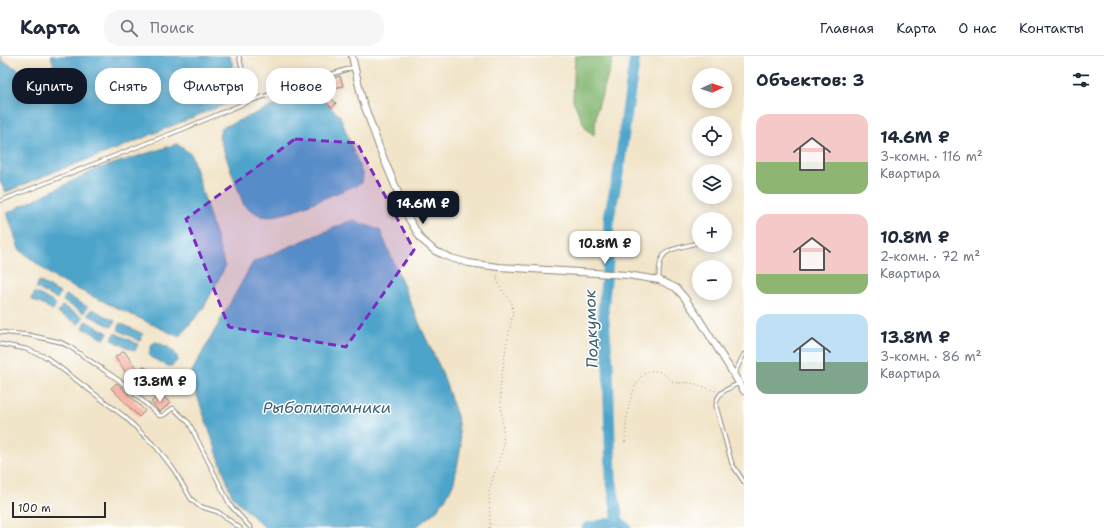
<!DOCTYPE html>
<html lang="ru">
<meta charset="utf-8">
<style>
body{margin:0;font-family:"Shantell Sans",sans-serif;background:#f6f6f7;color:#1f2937;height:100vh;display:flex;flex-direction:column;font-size:15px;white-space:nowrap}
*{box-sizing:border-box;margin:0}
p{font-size:13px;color:#747a83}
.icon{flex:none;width:22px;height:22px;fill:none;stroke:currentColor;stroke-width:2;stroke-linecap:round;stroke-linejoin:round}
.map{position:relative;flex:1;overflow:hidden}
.sheet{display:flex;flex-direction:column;background:#fff;width:360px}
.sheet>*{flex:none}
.top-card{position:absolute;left:12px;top:12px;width:380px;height:36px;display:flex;gap:8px}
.needle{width:26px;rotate:87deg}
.fabs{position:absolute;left:692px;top:12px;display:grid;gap:8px}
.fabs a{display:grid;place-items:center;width:40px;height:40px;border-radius:50%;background:#fff;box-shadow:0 2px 10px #0003;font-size:20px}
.scale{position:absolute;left:12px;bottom:10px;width:94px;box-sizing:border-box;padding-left:4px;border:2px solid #2b2b2b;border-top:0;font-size:11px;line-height:14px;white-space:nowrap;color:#2b2b2b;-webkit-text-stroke:3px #fff;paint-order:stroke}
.price{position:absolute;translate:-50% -34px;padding:0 9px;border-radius:8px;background:#fff;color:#222;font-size:13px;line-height:26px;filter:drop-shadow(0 1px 2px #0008)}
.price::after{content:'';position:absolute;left:50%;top:24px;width:12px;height:9px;margin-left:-6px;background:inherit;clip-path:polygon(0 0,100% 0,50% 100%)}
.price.current{background:#111827;color:#fff}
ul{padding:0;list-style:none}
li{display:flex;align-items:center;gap:12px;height:100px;padding:0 12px}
li span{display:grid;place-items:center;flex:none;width:112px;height:80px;border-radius:12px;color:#555}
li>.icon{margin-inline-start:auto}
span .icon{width:48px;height:48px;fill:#fffc;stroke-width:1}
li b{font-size:17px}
h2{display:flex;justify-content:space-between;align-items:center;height:48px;padding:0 12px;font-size:17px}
.tag{padding:0 14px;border-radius:16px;background:#fff;box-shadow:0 2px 10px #0003;font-size:14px;line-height:36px}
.tag.current{background:#111827;color:#fff}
header{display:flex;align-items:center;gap:24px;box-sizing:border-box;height:56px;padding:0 20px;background:#fff;border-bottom:1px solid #e0e1e3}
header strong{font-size:19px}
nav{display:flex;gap:22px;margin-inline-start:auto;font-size:14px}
.search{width:280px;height:36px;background:#f6f6f7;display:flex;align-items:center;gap:10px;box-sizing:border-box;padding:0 14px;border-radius:16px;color:#747a83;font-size:15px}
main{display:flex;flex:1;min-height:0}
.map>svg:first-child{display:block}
.forest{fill:#86b873;stroke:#58724f}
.water{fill:#4ea4ca;stroke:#3c687a}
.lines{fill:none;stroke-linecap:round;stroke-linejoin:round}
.river{stroke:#4ea4ca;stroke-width:11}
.building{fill:#f7b0a1}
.lane-casing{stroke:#8e887a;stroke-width:5}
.street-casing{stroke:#8e887a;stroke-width:8}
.path{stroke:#8e887a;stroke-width:1;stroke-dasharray:1 3;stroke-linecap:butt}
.lane{stroke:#fff;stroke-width:3}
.street{stroke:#fff;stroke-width:6}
.marked{fill:#7b2cbf;fill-opacity:0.2;stroke:#7b2cbf;stroke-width:3;stroke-dasharray:8 5;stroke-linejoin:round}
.labels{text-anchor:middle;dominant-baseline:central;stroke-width:3;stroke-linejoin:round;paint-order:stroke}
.water-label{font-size:16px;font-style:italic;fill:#3b6173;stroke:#fff}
</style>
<header>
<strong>Карта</strong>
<div class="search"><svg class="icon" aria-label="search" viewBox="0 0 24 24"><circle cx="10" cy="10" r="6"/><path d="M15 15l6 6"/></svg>Поиск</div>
<nav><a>Главная</a><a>Карта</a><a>О нас</a><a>Контакты</a></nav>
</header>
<main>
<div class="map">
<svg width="744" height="472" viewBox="0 0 744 472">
<rect width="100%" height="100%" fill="#fff"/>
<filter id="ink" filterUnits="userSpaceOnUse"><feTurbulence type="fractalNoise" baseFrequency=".025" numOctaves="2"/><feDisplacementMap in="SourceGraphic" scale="8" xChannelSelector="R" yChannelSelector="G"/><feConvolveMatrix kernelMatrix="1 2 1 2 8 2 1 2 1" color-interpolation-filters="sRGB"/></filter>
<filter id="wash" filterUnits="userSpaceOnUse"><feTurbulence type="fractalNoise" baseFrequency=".012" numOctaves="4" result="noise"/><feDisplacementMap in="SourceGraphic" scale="16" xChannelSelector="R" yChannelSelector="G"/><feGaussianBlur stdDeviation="0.9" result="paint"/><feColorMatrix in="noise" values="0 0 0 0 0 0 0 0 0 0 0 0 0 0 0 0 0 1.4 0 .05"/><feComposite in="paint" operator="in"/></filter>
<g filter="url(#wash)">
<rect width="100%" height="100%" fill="#f1e4c8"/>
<polygon class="forest" points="575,0 614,0 597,54 594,79 587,74 583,67 573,44"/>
<g class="water">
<polygon points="0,0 1,0 1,4 29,19 54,9 51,0 230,0 242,41 114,94 56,115 6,136 0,126"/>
<polygon points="312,34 340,60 363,120 362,127 290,156 270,161 261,160 244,150 219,81 221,72"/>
<polygon points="177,88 191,98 225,211 203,253 179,281 56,223 19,193 7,157 97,113"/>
<polygon points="352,164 380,174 423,276 441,314 457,360 461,390 454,426 446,442 436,455 415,472 265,472 232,440 190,319 253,206"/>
<polygon points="39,225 60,237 57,243 36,232"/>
<polygon points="35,236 56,248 53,254 31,243"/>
<polygon points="66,239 88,251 84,257 63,245"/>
<polygon points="62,250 83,261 79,268 58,257"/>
<polygon points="92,253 115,265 112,271 88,259"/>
<polygon points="86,265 108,277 104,283 83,272"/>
<polygon points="120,267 143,278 140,285 118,274"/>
<polygon points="115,277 138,288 135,295 112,284"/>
<path d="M156,286C165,290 176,293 178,304L172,310H168L150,301L149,298L152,288Z"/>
</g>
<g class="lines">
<g class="river">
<polyline points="587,472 618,465"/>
<polyline points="626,472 618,465 611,422 608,309 603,254 608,206 609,161 618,119 635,0"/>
</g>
</g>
<g id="blocks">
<g class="building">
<polygon points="340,20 343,30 334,32 331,23"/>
<polygon points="321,32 336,47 332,52 316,37"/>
<polygon points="124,295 139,316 143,310 167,326 159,339 131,320 129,321 115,301"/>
<polygon points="117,327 145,355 139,361 111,332"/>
<polygon points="161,338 170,347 160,356 151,346"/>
</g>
</g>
</g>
<g filter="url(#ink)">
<use href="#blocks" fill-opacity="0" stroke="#8e887a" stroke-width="1"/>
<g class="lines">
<defs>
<g id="lane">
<polyline points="239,0 250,45 354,11"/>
<polyline points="0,145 183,73 250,45"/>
<path d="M659,224C658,188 672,196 699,186"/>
<polyline points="0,276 29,279 60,286 70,291 120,325 160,360 164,359 173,352 189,367 230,449 251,472"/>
<polyline points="0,288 26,293 46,301 125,361 157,392 174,414 191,443 199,450 218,456 240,472"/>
<polyline points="734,318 744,298"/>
<path d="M739,327C727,334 717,335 716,350L732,408L744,426"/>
</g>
<polyline id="street" points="352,0 362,43 381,96 409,163 421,183 435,195 451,202 469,207 498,211 627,219 659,224 676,232 684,241 698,261 744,335"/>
</defs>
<use href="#lane" class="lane-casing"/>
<use href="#street" class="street-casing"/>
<g class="path">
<path d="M625,386C625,369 630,310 657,315C663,316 668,324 674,326C680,328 684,326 690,327C699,328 707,333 716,335"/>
<polyline points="489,472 490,469 489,434 504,389 500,333 506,291 513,258 512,247 500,231 497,223 498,217"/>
</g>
<use href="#lane" class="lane"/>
<use href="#street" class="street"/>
</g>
</g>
<path class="marked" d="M295,83L357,87L414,194L346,291L229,271L186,163Z"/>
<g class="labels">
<g class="water-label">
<text transform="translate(591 273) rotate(-92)">Подкумок</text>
<text x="327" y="351">Рыбопитомники</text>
</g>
</g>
</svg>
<div class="fabs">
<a><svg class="needle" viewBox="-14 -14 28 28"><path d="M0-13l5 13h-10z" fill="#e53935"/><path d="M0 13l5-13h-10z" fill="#747a83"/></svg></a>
<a><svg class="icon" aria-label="locate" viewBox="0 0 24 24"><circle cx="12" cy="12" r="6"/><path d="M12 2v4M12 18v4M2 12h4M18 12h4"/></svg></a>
<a><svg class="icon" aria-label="layers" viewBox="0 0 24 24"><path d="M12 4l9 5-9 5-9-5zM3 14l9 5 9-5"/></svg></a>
<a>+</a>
<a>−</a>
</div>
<div class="scale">100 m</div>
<b class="price current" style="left:423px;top:169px">14.6M ₽</b>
<b class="price" style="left:605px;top:209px">10.8M ₽</b>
<b class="price" style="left:160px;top:347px">13.8M ₽</b>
<div class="top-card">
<a class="tag current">Купить</a>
<a class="tag">Снять</a>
<a class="tag">Фильтры</a>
<a class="tag">Новое</a>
</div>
</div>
<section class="sheet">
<h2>Объектов: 3<svg class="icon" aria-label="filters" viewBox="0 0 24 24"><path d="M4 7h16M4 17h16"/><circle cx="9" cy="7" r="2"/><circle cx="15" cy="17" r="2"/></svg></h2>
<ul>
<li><span style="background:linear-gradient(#f6c9c9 60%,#8fb573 0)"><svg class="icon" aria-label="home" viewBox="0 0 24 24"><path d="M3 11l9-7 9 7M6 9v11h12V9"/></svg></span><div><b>14.6M ₽</b><p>3-комн. · 116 m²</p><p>Квартира</p></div></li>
<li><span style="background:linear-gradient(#f6c9c9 75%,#8fb573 0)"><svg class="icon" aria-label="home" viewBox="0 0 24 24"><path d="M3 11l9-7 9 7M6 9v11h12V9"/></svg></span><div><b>10.8M ₽</b><p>2-комн. · 72 m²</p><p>Квартира</p></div></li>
<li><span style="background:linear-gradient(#bfe0f5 60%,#7fa58c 0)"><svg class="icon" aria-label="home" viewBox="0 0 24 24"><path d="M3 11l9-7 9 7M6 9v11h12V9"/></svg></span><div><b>13.8M ₽</b><p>3-комн. · 86 m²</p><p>Квартира</p></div></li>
</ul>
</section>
</main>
